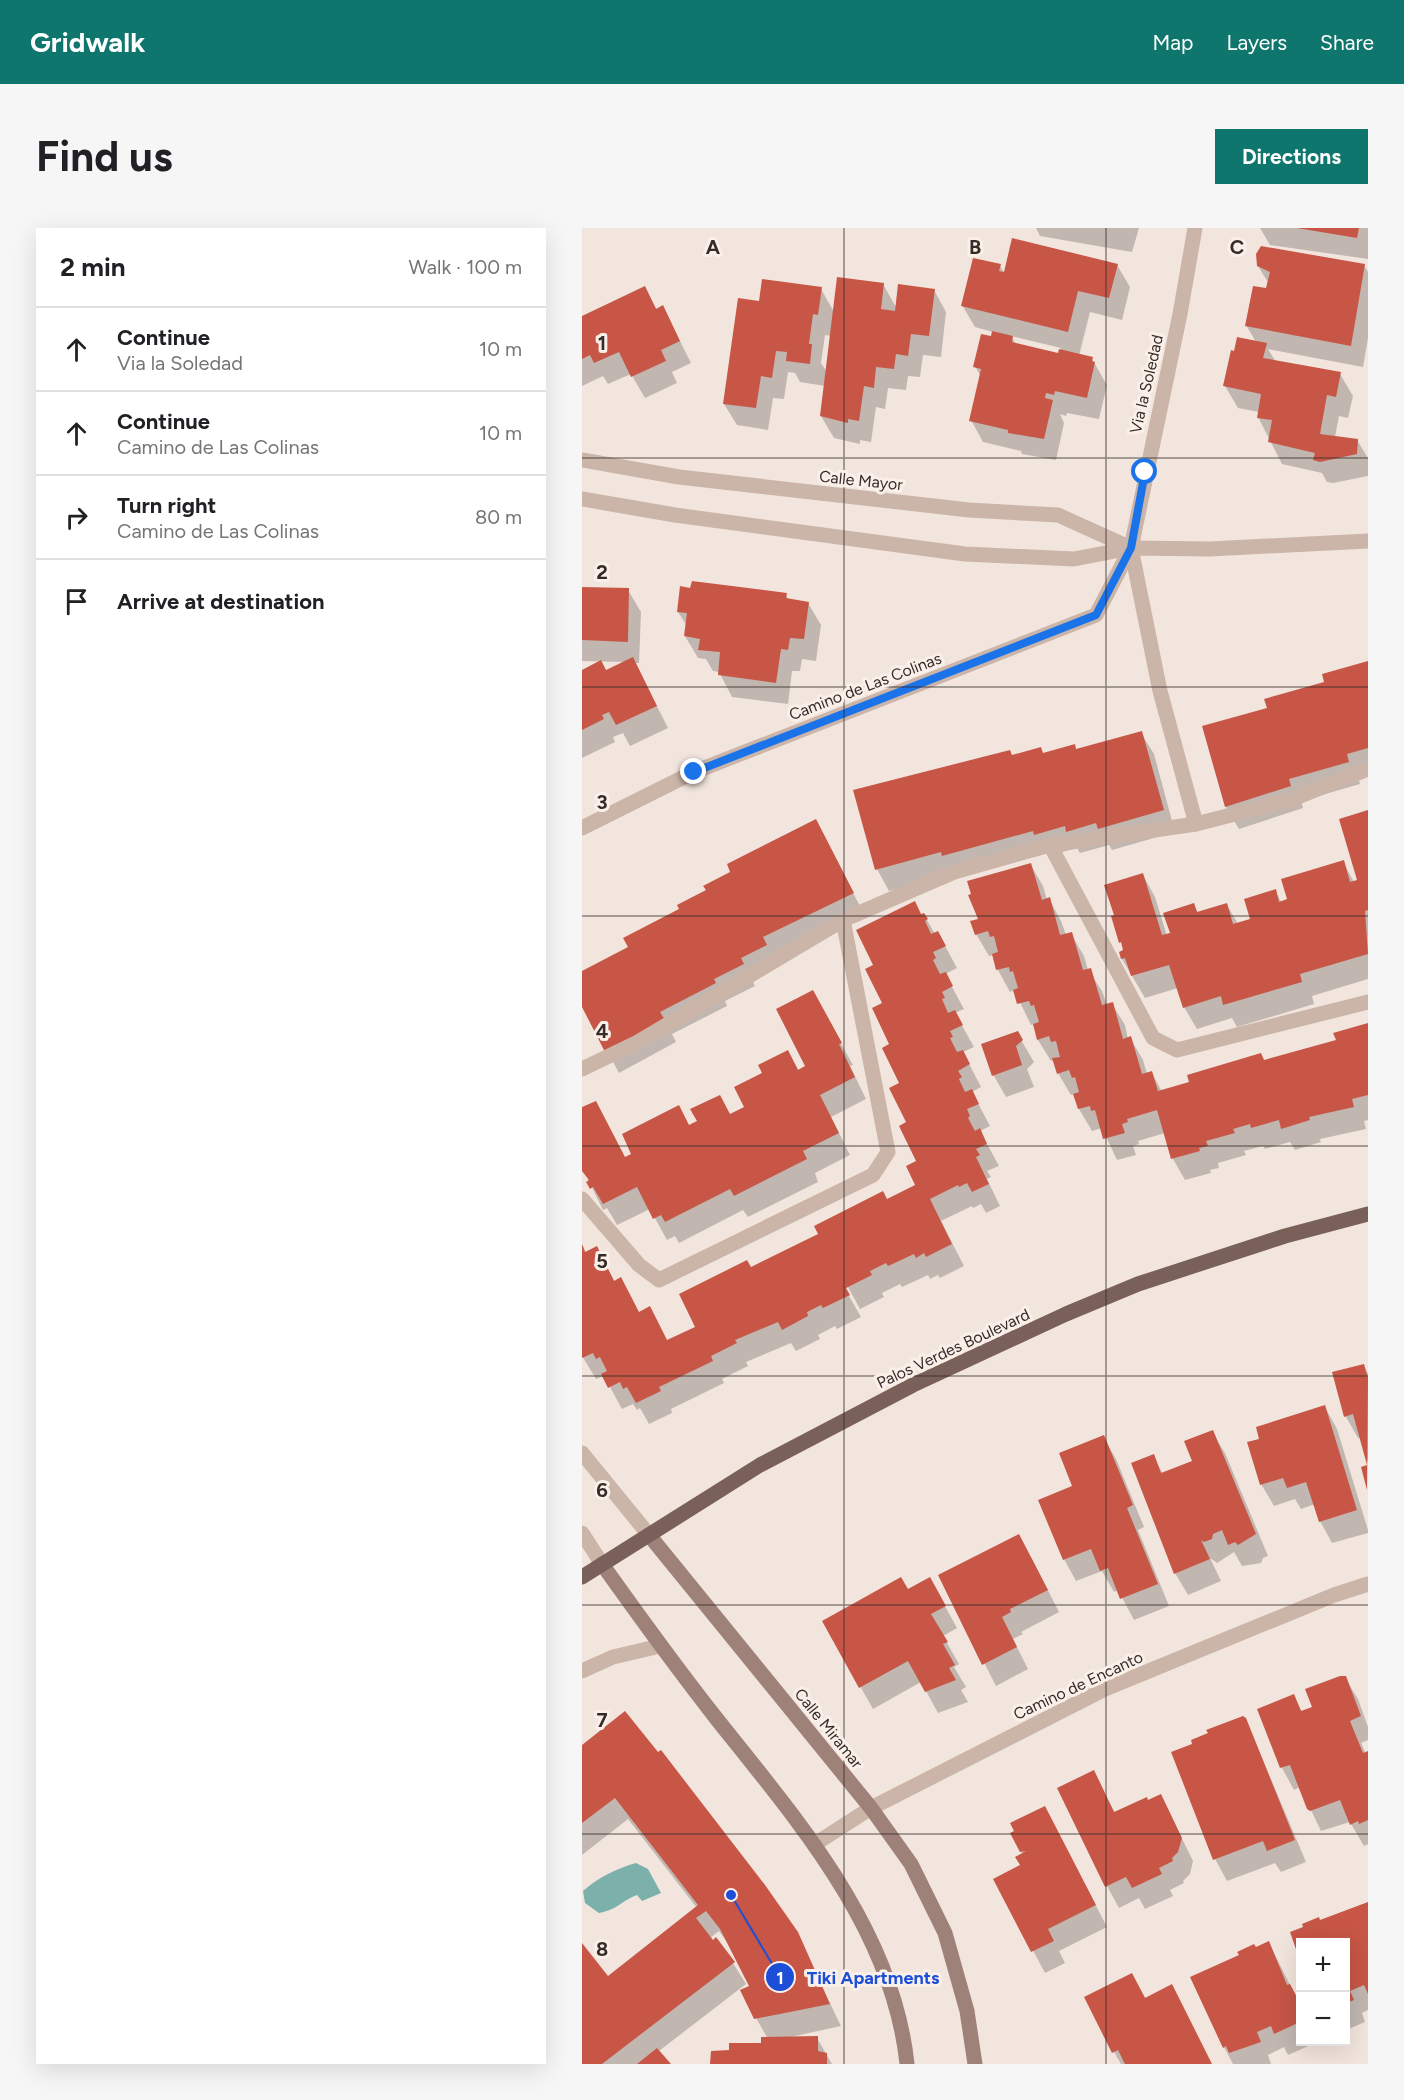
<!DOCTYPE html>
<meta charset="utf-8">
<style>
:root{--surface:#fff;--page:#f6f6f6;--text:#202124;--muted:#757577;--line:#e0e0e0;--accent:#0f766e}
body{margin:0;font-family:Figtree,sans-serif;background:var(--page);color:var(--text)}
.controls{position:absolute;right:18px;bottom:18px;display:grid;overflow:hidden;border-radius:0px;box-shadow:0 6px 24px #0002}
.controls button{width:54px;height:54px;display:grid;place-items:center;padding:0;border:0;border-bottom:2px solid var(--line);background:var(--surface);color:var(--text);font:30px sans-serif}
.stop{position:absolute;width:18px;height:18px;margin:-14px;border:4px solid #1a73e8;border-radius:50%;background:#fff}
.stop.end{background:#1a73e8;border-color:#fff;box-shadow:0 2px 6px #0008}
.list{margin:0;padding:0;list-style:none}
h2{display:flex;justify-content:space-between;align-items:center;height:78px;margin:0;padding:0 24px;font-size:26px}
h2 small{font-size:20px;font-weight:400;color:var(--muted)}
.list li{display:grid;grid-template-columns:39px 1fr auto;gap:18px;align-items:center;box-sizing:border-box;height:84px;padding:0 24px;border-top:2px solid var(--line)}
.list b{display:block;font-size:22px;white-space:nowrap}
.list p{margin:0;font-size:20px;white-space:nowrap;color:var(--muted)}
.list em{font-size:20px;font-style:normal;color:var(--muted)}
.icon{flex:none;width:33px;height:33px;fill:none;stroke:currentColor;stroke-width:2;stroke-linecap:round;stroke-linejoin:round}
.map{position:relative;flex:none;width:786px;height:1836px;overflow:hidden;border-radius:0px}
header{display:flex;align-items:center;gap:36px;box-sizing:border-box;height:84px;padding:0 30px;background:var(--accent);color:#fff}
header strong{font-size:28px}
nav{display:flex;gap:33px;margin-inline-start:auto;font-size:21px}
.intro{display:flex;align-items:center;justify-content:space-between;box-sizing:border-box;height:144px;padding:0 36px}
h1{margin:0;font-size:42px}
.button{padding:15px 27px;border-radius:0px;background:var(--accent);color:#fff;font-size:21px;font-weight:700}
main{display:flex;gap:36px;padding:0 36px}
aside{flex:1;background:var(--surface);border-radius:0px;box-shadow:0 6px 24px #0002}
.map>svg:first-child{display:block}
.water{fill:#7bb0ab}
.shadow{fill:#0003;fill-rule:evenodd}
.building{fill:#c75646}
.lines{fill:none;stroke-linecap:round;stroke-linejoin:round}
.service{stroke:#cbb4a8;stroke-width:15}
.minor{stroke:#cbb4a8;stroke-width:15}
.tertiary{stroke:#cbb4a8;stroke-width:15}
.secondary{stroke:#9e8279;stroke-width:15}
.primary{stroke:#796059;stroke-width:15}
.route{stroke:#1a73e8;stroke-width:8}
.grid{fill:none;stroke:#372b28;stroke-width:1.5;stroke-opacity:0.55}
.labels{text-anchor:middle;stroke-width:6;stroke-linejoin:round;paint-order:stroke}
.street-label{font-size:16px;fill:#372b28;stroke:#faf0e9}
.grid-label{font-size:20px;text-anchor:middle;font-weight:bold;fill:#372b28;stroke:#faf0e9;stroke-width:6;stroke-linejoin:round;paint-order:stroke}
.leader{fill:none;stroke:#1d4ed8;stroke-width:2}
.callout-dot{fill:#1d4ed8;stroke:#faf0e9;stroke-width:2}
.mark-label{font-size:18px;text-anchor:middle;font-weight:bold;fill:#fff}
.callout-label{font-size:18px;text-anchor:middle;font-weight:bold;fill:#1d4ed8;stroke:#faf0e9;stroke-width:6;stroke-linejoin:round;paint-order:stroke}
</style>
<header>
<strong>Gridwalk</strong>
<nav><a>Map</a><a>Layers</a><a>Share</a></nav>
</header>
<div class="intro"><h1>Find us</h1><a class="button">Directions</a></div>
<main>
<aside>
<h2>2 min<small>Walk · 100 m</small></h2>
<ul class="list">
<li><svg class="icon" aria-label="ahead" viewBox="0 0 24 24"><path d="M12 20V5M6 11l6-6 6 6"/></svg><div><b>Continue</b><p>Via la Soledad</p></div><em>10 m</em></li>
<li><svg class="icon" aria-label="ahead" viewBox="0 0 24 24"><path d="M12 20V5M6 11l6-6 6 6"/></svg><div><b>Continue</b><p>Camino de Las Colinas</p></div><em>10 m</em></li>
<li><svg class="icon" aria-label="right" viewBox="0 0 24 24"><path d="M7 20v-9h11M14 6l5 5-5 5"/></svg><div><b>Turn right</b><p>Camino de Las Colinas</p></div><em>80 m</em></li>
<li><svg class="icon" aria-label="arrive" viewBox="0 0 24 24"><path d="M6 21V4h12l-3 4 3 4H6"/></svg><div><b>Arrive at destination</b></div></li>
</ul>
</aside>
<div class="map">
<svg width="786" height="1836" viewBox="0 0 786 1836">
<rect width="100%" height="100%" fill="#f2e5dd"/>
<path class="water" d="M54 1635 66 1641 79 1665 60 1673 55 1667C37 1674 37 1681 17 1685L3 1675 1 1663C17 1649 34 1641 54 1635Z"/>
<g class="shadow">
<path d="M454 0H557L550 24 458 8Z"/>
<path d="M678 0H786V31L688 17Z"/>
<path d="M535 37 548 59 540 92 508 84 497 128 510 131 525 157 517 191 485 185 484 188 478 186 482 195 474 232 440 226 439 223 401 214 389 192 399 149 393 138 411 104 393 99 380 77 418 38 423 46ZM429 108 479 120 477 127 434 116Z"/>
<path d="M782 37 786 44V110L781 139 686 121 694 134 758 146 771 168 766 190 757 188 753 209 775 212 786 230V248L751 255 745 254 740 245 700 236 676 189 677 184 656 180 643 158 674 114 664 97 687 56 676 38Z"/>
<path d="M301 56 315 81 352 62 364 84 359 129 341 127 338 149 326 148 324 162 306 160 303 181 294 179 289 214 278 212V216L252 210 239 188 243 158 218 154 213 145 206 144 202 171 191 170 186 202 155 197 142 176 178 75 239 61 252 84ZM243 107 249 108 245 144 239 135Z"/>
<path d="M63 60 75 82 81 79 109 135 90 144 95 155 63 170 49 146 26 156 21 148 0 158V89Z"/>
<path d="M0 360 46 362 59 384 57 435H53L86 500 48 518 41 505 31 509 33 514 0 530V443L24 444 42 434 0 433Z"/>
<path d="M204 367 207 372 226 375 239 397 234 433 220 431 218 443H210L206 476 150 469 137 444 131 443 124 431 116 430 103 408 105 398 96 384Z"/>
<path d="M786 435V545L776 548 778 556 719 573 721 580 657 601 644 579 621 499 687 481Z"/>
<path d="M559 505 572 526 593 604 530 622 527 617 498 625 495 620 466 628 464 624 307 663 295 641 430 528 494 522Z"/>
<path d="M786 584V751L730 768 732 776 655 799 650 790 615 801 602 779 596 760 563 770 540 731 539 725 543 723 531 689 561 647 573 669 585 708 590 706 612 677 616 685 645 677 656 696 670 692 693 663 700 675 761 634 772 654 777 653Z"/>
<path d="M245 614 283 688 170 752 173 758 143 773 145 778 90 806 94 814 37 845 0 776V744L48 719 150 644Z"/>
<path d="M448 636 461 658 465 672 467 671 479 693 484 707 489 706 502 728 506 742 520 763 525 777 530 776 543 797 546 811 548 810 561 832 565 846 570 845 580 864 756 813 786 796V892L782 893 784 901 738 911 739 914 713 922 708 914 683 921 681 918 662 923 664 927 636 935 637 940 628 942 629 945 603 952 591 931 583 905 556 913 557 916 551 918 554 927 535 932 520 900 510 903 497 881 493 866 489 867 476 845 472 832 469 833 456 812 452 796 449 797 432 762 428 764 416 742 412 727 407 728 394 706 398 691Z"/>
<path d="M342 687 353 706 356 705 375 740 363 746 382 781 373 785 392 819 381 824 399 859 390 864 408 898 398 903 417 938 405 943 409 949 405 951 418 978 404 985 399 976 391 980 390 978 359 993 382 1038 358 1050 356 1047 348 1051 346 1047 320 1059 318 1056 300 1065 302 1069 278 1081 266 1059 263 1061 279 1089 255 1101 253 1098 236 1107 238 1111 214 1123 209 1115 164 1134 166 1138 140 1151 142 1155 89 1181 90 1185 67 1196 58 1180 55 1182 51 1176 40 1181 22 1148 14 1151 0 1128V1016L4 1025 14 1020 33 1054 57 1085 67 1080 86 1114 115 1099 169 1041 335 958 336 934 293 737Z"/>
<path d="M230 764 271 837 268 838 284 871 249 889 268 927 233 945 236 954 166 989 161 982 97 1015 93 1008 85 1012 68 981 35 997 25 980 21 982 0 939V881L43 931 108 898 148 887 164 879 182 845 206 824 217 843 225 839Z"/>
<path d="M435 805 452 834 445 841 452 859 424 869 412 848 401 817Z"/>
<path d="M781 1137 786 1146V1234L779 1209 776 1210 764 1189 752 1145Z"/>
<path d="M743 1179 755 1201 786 1302V1305L750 1315 738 1293 733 1276 719 1281 713 1271 692 1278 679 1256V1212Z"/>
<path d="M630 1204 643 1225 686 1328 681 1330 679 1335 660 1338 652 1324 635 1335 628 1330 639 1353 606 1367 593 1345 571 1228 581 1246 612 1234Z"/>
<path d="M521 1209 534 1231 562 1299 556 1302 587 1378 552 1392 536 1362 532 1364 520 1343 494 1353 482 1331 492 1259Z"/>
<path d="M449 1329 477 1384 439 1404 441 1406 431 1411 446 1441 414 1458 358 1348Z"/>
<path d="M348 1351 375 1400 361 1408 377 1436 372 1439 384 1459 379 1462 386 1474 356 1485 339 1454 291 1481 242 1394 326 1363Z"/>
<path d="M763 1450 776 1471 786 1499V1512L779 1515 784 1526 786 1525V1616L782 1618 768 1594 739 1603 718 1559 712 1562 700 1540 677 1482 711 1468 720 1484 732 1479Z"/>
<path d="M672 1511 724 1634 699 1644 693 1635 645 1653 633 1631Z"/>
<path d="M0 1519 214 1705 259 1798 204 1810H235L250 1836H130L149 1824 181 1816 186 1811 174 1790 169 1758 148 1718 137 1703 128 1710 151 1735 164 1756 77 1823 87 1836H0V1718L25 1750 115 1680 46 1591 0 1627Z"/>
<path d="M512 1544 533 1585 579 1568 611 1633 608 1646 601 1653 602 1655 588 1662 591 1668 563 1681 557 1670 537 1680 525 1658Z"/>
<path d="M463 1580 525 1699 477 1723 483 1735 463 1745 413 1651 440 1638 441 1627 430 1606Z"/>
<path d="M786 1676V1782L780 1785 783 1794 764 1802V1714H718V1725L710 1705Z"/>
<path d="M687 1715 718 1777V1814L733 1815 706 1827 702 1819 686 1827 689 1836H651L642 1819 674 1721Z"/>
<path d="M550 1747 564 1771 630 1836H539L532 1824Z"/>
</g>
<g class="building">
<path d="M715 0H777L775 10Z"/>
<path d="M430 10 536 36 527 70 496 63 486 104 379 78 391 30 419 36 417 43 422 44Z"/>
<path d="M679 18 783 36 769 118 663 98 671 58 684 60 688 44 675 38 674 26Z"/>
<path d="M255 49 302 55 299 81 313 83 316 56 353 61 347 108 329 106 326 128 314 126 312 141 294 139 292 160 282 158 277 193 266 191V195L238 188Z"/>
<path d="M180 51 240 59 236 87 231 86 227 116H230L228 136 204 133 205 124 194 123 190 150 179 148 174 180 141 176 156 70 177 73Z"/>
<path d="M63 58 74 81 81 77 98 113 79 122 84 133 49 149 37 124 12 135 8 127 0 131V88Z"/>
<path d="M410 103 431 108 430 114 476 125 477 121 511 129 510 133 513 134 505 170 473 163 472 167 464 165 463 170 471 172 462 211 426 205V202L387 193 399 141 391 139 399 106 409 108Z"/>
<path d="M655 109 685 115 681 130 759 144 754 169 745 167 738 206 776 211 775 226 738 234 731 232 733 225 686 214 690 192 675 190 679 166 641 158 649 122 652 123Z"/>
<path d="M110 353 205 365 204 370 227 374 222 411 208 410 206 422 199 421 194 455 136 447 138 424 116 422 118 411 102 408 105 385 95 384 98 358 108 360Z"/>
<path d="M0 359 47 360 46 414 0 412Z"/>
<path d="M51 429 75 478 34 497 27 484 20 487 22 491 0 502V442L19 432 24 442Z"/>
<path d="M786 433V520L765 526 767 534 707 551 709 558 643 579 620 498 685 480 682 471 742 454 740 446Z"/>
<path d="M560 503 582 582 516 601 514 595 484 604 483 598 452 607 451 603 360 628 359 624 293 642 271 562 428 522 430 527 459 519 461 525 493 516 494 521Z"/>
<path d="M786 582V682L783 683 786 726 718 746 720 754 641 777 639 768 601 780 587 737 549 748 543 730 539 731 537 724 541 722 539 714 537 715 529 688 532 687 522 657 561 645 580 707 588 705 581 685 612 675 615 684 645 675 651 696 668 691 662 671 694 661 697 674 705 671 699 651 762 632 768 654 775 652 757 591Z"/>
<path d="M234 591 272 665 181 709 185 717 159 730 162 736 132 751 134 755 78 784 83 792 23 824 0 779V743L46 719 41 710 97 681 95 677 124 662 121 658 148 644 145 636Z"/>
<path d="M449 635 460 672 468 669 478 707 490 704 501 742 509 740 520 777 531 774 541 811 549 808 560 846 570 843 576 863 607 854 605 847 679 825 682 832 754 812 751 805 786 795V867L770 871 772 879 727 889 728 892 699 901 697 892 669 900 668 896 651 901 653 905 624 913 626 918 617 920 618 923 589 931 575 882 545 891 546 894 540 896 543 905 521 911 513 882 509 883 508 878 496 881 491 866 497 864 493 849 490 850 487 842 475 846 470 830 478 829 474 813 469 814 467 808 455 812 451 796 457 794 452 777 449 778 447 773 435 776 431 762 436 760 431 743 428 744 427 739 414 742 410 726 416 724 412 708 408 709 406 703 393 707 388 693 396 691 386 667 389 666 385 653Z"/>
<path d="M333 673 339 686 342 685 346 691 343 693 349 706 356 703 364 718 351 724 354 730 351 732 358 746 364 744 371 758 360 764 363 770 360 771 366 785 373 782 381 797 368 803 371 809 368 810 375 824 381 822 388 836 376 843 380 849 377 851 383 864 390 861 397 876 385 881 388 888 386 890 393 903 398 900 405 916 394 921 398 927 394 929 407 956 390 964 385 955 377 959 376 957 348 971 370 1016 344 1029 342 1025 334 1030 332 1026 306 1038 304 1035 288 1043 290 1047 264 1060 268 1067 241 1080 239 1077 225 1084 226 1088 200 1102 196 1094 153 1112 155 1115 129 1128 131 1133 77 1159 79 1163 54 1175 45 1159 41 1161 38 1154 26 1160 19 1146 25 1143 18 1129 14 1131 11 1125 0 1130V1016L3 1024 15 1018 32 1053 39 1049 57 1084 68 1078 85 1112 113 1099 97 1066 165 1032 169 1039 236 1006 232 998 301 963 305 971 333 957 324 938 334 933 317 898 324 894 307 860 317 855 300 820 307 816 290 780 300 775 283 741 291 737 274 702Z"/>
<path d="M231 762 260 815 257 816 273 849 238 867 257 905 221 923 225 931 152 968 148 961 83 994 79 987 71 991 55 959 21 976 11 959 8 961 4 954 7 952 0 943V879L14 873 43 929 49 926 40 906 97 877 107 897 115 893 108 881 138 867 148 886 162 879 152 859 180 845 176 837 206 822 216 842 223 838 194 781Z"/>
<path d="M436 803 441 812 434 818 440 837 410 848 399 816Z"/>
<path d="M782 1136 786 1150 785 1262 779 1239 785 1237 771 1186 762 1189 750 1144Z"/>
<path d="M743 1177 775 1282 737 1294 724 1254 705 1260 701 1250 678 1257 665 1214 677 1211 674 1199Z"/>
<path d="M631 1202 674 1306 656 1317 653 1314 646 1317 640 1302 631 1306 630 1311 622 1314 619 1312 628 1331 592 1346 549 1235 572 1226 579 1245 610 1233 602 1213Z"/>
<path d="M522 1207 551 1277 545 1280 576 1356 538 1371 526 1340 518 1343 509 1321 481 1332 456 1272 490 1258 477 1225Z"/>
<path d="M437 1306 466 1362 428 1381 429 1384 420 1389 435 1419 400 1437 356 1347Z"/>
<path d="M319 1349 326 1361 348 1349 364 1378 349 1386 366 1414 361 1416 373 1437 367 1440 374 1452 343 1464 326 1433 277 1460 240 1393Z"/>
<path d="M758 1448H764L779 1488 768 1493 781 1525 786 1523V1592L777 1596 776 1593 768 1597 758 1572 728 1583 725 1581 708 1537 698 1540 675 1481 712 1466 719 1483 730 1479 723 1461Z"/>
<path d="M43 1483 76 1524 79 1522 183 1657 216 1704 248 1776 172 1791 158 1762 167 1758 138 1701 124 1683 114 1690 131 1712 134 1709 153 1734 20 1836H0V1715L26 1748 116 1677 33 1570 0 1595V1517Z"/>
<path d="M661 1488 664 1490 713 1612 685 1623 681 1613 631 1632 589 1524 610 1516 609 1512 626 1505 624 1502Z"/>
<path d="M512 1542 532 1584 565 1569 566 1572 579 1566 600 1610 596 1624 590 1630 591 1633 577 1640 580 1646 550 1660 544 1649 523 1659 475 1560Z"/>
<path d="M463 1578 514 1677 466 1701 472 1713 449 1724 411 1651 438 1637 433 1629 444 1623 438 1624 428 1605 432 1603 428 1595Z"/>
<path d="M786 1674V1766L782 1757 768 1763 772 1772 764 1775V1714H718V1733L708 1704 721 1699 720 1696 737 1689 738 1692Z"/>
<path d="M687 1713 705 1757 708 1756 717 1773 715 1774 718 1782V1794L692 1806 689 1798 675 1804 679 1814 647 1825 644 1818 641 1820 608 1749 657 1727 655 1724 672 1716 674 1719Z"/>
<path d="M550 1745 563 1770 590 1756 630 1836H543L536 1822 530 1825 502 1769Z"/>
<path d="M236 1808V1823L245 1825V1836H128L129 1823 147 1822V1815H179V1809Z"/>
<path d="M75 1820 89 1836H55Z"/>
</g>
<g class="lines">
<g class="service">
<path d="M549 320 578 463 614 596"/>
<path d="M468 617 571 810 595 822 786 774"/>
<path d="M0 841 56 814 261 692 372 644 468 617 614 596 708 572 786 541"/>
<path d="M0 971 57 1037 77 1052 291 947 306 924 261 692"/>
</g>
<g class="minor">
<path d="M0 600 112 544 514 387 549 320 598 86 613 0"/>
<path d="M0 1225 67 1307"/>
<path d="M0 1305 20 1336"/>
<path d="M233 1616 289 1580 523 1461 752 1367 786 1356"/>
</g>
<g class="tertiary">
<path d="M0 232 97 249 387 282 476 287 549 320"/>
<path d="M0 271 93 287 383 326 492 331 549 320 628 321 786 313"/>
<path d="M0 1443 31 1429 78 1418"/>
</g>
<g class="secondary">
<path d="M67 1307 289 1580 329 1636 363 1705 385 1783 393 1836"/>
<path d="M20 1336C57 1388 94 1439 134 1490 215 1592 311 1701 325 1836"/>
</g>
<path class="primary" d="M0 1349 178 1237 331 1157 484 1086 556 1056 703 1008 786 986"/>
</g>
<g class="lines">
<path class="route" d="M112 544 514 387 549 320 563 244"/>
</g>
<path class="grid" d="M262 0V1836M524 0V1836M0 230H786M0 459H786M0 688H786M0 918H786M0 1148H786M0 1377H786M0 1606H786"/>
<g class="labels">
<g class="street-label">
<text transform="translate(564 156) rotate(-77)" y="6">Via la Soledad</text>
<text transform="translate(279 252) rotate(6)" y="6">Calle Mayor</text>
<text transform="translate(283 458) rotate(-21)" y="6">Camino de Las Colinas</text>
<text transform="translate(371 1120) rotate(-25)" y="6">Palos Verdes Boulevard</text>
<text transform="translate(496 1457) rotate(-25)" y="6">Camino de Encanto</text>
<text transform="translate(247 1500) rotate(51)" y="6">Calle Miramar</text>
</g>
</g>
<g class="grid-label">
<text x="131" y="26">A</text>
<text x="393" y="26">B</text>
<text x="655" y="26">C</text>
<text x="20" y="122">1</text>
<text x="20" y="351">2</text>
<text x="20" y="581">3</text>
<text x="20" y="810">4</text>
<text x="20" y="1040">5</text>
<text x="20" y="1269">6</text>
<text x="20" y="1499">7</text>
<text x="20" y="1728">8</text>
</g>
<path class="leader" d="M149 1667L198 1749"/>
<g class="callout-dot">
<circle cx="149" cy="1667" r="6"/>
<circle cx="198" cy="1749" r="15"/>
</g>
<g class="mark-label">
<text x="198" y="1756">1</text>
</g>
<g class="callout-label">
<text x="291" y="1756">Tiki Apartments</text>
</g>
</svg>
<div class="controls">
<button>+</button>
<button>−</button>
</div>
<div class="stop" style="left:563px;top:244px"></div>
<div class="stop end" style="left:112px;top:544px"></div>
</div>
</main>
